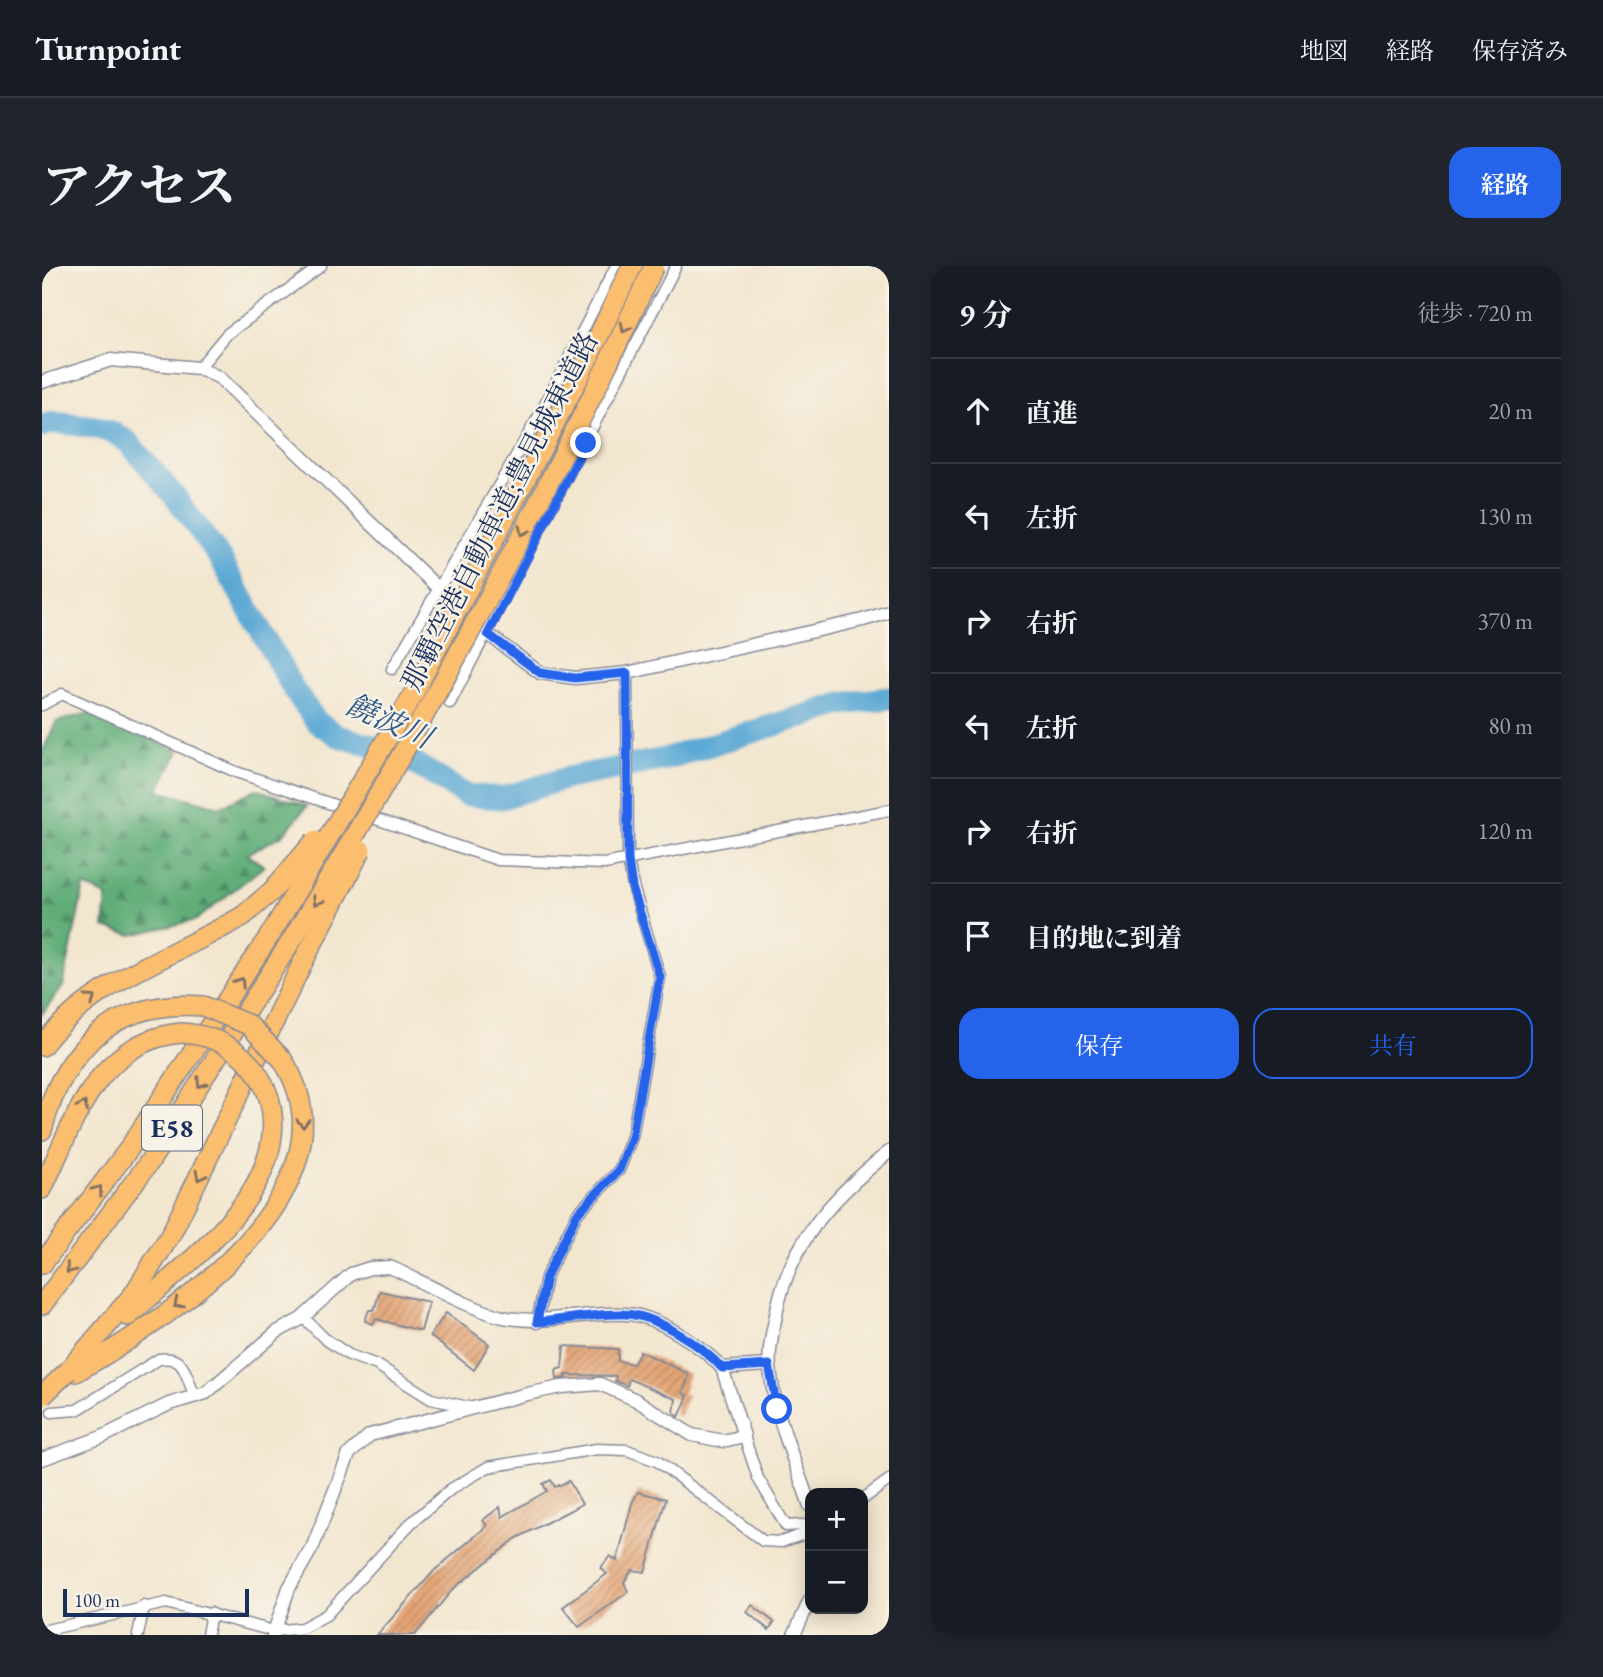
<!DOCTYPE html>
<html lang="ja">
<meta charset="utf-8">
<style>
:root{--surface:#171b24;--page:#20242c;--text:#f1f3f6;--muted:#9ea1a6;--line:#363941;--accent:#2563eb}
body{margin:0;font-family:"EB Garamond","Noto Serif JP",serif;background:var(--page);color:var(--text)}
.controls{position:absolute;right:21px;bottom:21px;display:grid;overflow:hidden;border-radius:14px;box-shadow:0 4px 18px #0003}
.controls button{width:63px;height:63px;display:grid;place-items:center;padding:0;border:0;border-bottom:2px solid var(--line);background:var(--surface);color:var(--text);font:35px sans-serif}
.scale{position:absolute;left:21px;bottom:18px;width:186px;box-sizing:border-box;padding-left:7px;border:4px solid #1b2f5e;border-top:0;font-size:19px;line-height:24px;white-space:nowrap;color:#1b2f5e;-webkit-text-stroke:5px #f7f3e8;paint-order:stroke}
.stop{position:absolute;width:21px;height:21px;margin:-16px;border:5px solid #2563eb;border-radius:50%;background:#fff}
.stop.end{background:#2563eb;border-color:#fff;box-shadow:0 2px 7px #0008}
.list{margin:0;padding:0;list-style:none}
h2{display:flex;justify-content:space-between;align-items:center;height:91px;margin:0;padding:0 28px;font-size:30px}
h2 small{font-size:23px;font-weight:400;color:var(--muted)}
.list li{display:grid;grid-template-columns:46px 1fr auto;gap:21px;align-items:center;box-sizing:border-box;height:105px;padding:0 28px;border-top:2px solid var(--line)}
.list b{display:block;font-size:26px;white-space:nowrap}
.list em{font-size:23px;font-style:normal;color:var(--muted)}
.actions{display:flex;gap:14px;padding:21px 28px}
.actions a{flex:1;padding:16px 0;border:2px solid var(--accent);border-radius:21px;text-align:center;font-size:24px;color:var(--accent)}
.actions .main{background:var(--accent);color:#fff}
.icon{flex:none;width:38px;height:38px;fill:none;stroke:currentColor;stroke-width:2;stroke-linecap:round;stroke-linejoin:round}
.map{position:relative;flex:none;width:847px;height:1369px;overflow:hidden;border-radius:21px}
header{display:flex;align-items:center;gap:42px;box-sizing:border-box;height:98px;padding:0 35px;background:var(--surface);border-bottom:2px solid var(--line)}
header strong{font-size:33px}
nav{display:flex;gap:38px;margin-inline-start:auto;font-size:24px}
.intro{display:flex;align-items:center;justify-content:space-between;box-sizing:border-box;height:168px;padding:0 42px}
h1{margin:0;font-size:49px}
.button{padding:18px 32px;border-radius:21px;background:var(--accent);color:#fff;font-size:24px;font-weight:700}
main{display:flex;gap:42px;padding:0 42px}
aside{flex:1;background:var(--surface);border-radius:21px;box-shadow:0 4px 18px #0003}
.map>svg:first-child{display:block}
.forest{fill:url(#forest-firs);stroke:#3e6e6b;stroke-width:2}
.lines{fill:none;stroke-linecap:round;stroke-linejoin:round}
.river{stroke:#5aa8d4;stroke-width:23}
.building{fill:url(#building-hatch)}
.minor-casing{stroke:#878a96;stroke-width:13}
.tertiary-casing{stroke:#878a96;stroke-width:15}
.motorway-casing{stroke:#878a96;stroke-width:22}
.minor{stroke:#fff;stroke-width:10}
.tertiary{stroke:#fff;stroke-width:12}
.motorway{stroke:#fbbd6e;stroke-width:19}
.motorway-bridge-casing{stroke:#878a96;stroke-width:22;stroke-linecap:butt}
.motorway-bridge{stroke:#fbbd6e;stroke-width:19}
.oneway{stroke:#806f65}
.route{stroke:#2563eb;stroke-width:9}
.labels{text-anchor:middle;stroke-width:5;stroke-linejoin:round;paint-order:stroke}
.shield{fill:#f7f3e8;stroke:#5d6a87;stroke-width:2}
.shield-label{font-size:26px;font-weight:bold;fill:#1b2f5e}
.street-label{font-size:28px;fill:#1b2f5e;stroke:#f7f3e8}
.water-label{font-size:30px;font-style:italic;fill:#315987;stroke:#f7f3e8}
</style>
<header>
<strong>Turnpoint</strong>
<nav><a>地図</a><a>経路</a><a>保存済み</a></nav>
</header>
<div class="intro"><h1>アクセス</h1><a class="button">経路</a></div>
<main>
<div class="map">
<svg width="847" height="1369" viewBox="0 0 847 1369">
<defs>
<pattern id="forest-firs" width="22" height="20" patternUnits="userSpaceOnUse" patternTransform="scale(1.75)"><rect width="22" height="20" fill="#60ad78"/><path d="M5 1l3.5 6h-7zM16 11l3.5 6h-7z" fill="#4e8d66"/></pattern>
<pattern id="building-hatch" width="6" height="6" patternUnits="userSpaceOnUse" patternTransform="scale(1.75)"><rect width="6" height="6" fill="#e5a474"/><path d="M-1 1l2-2M0 6l6-6M5 7l2-2" fill="none" stroke="#b98662"/></pattern>
</defs>
<rect width="100%" height="100%" fill="#f7f3e8"/>
<filter id="ink" filterUnits="userSpaceOnUse"><feTurbulence type="fractalNoise" baseFrequency=".0143" numOctaves="2"/><feDisplacementMap in="SourceGraphic" scale="14" xChannelSelector="R" yChannelSelector="G"/><feConvolveMatrix kernelMatrix="1 2 1 2 8 2 1 2 1" color-interpolation-filters="sRGB"/></filter>
<filter id="wash" filterUnits="userSpaceOnUse"><feTurbulence type="fractalNoise" baseFrequency=".00686" numOctaves="4" result="noise"/><feDisplacementMap in="SourceGraphic" scale="28" xChannelSelector="R" yChannelSelector="G"/><feGaussianBlur stdDeviation="1.57" result="paint"/><feColorMatrix in="noise" values="0 0 0 0 0 0 0 0 0 0 0 0 0 0 0 0 0 1.4 0 .05"/><feComposite in="paint" operator="in"/></filter>
<g filter="url(#wash)">
<rect width="100%" height="100%" fill="#f3e6cf"/>
<path class="forest" d="M47 447 137 485 116 525 178 541 214 523 265 540 241 569 205 588 222 600 154 654 90 669 62 661 65 630 42 620 21 720 0 748V487L14 456Z"/>
<g class="lines">
<path class="river" d="M0 160 11 156 53 161 72 167 86 176 131 228 178 292 253 426 275 456 296 470 357 488 424 529 460 532 525 512 623 493 800 438 847 432"/>
</g>
<g id="blocks">
<g class="building">
<path d="M338 1025 387 1036 379 1065 334 1053 331 1058 323 1055 327 1044H332Z"/>
<path d="M404 1047 447 1078 432 1104 388 1070Z"/>
<path d="M522 1080 576 1083V1095L591 1098 598 1085 647 1108 641 1127 646 1130 637 1151 632 1147 634 1133 587 1113 585 1120 573 1115 574 1110 524 1109V1112L515 1113 514 1104 520 1102Z"/>
<path d="M509 1214 513 1221 527 1215 540 1238 473 1273 411 1323 373 1369H335L393 1304 445 1260 441 1254 458 1241 460 1251 505 1225 501 1218Z"/>
<path d="M596 1226 624 1233 603 1306 590 1304 582 1316 586 1326 537 1361 521 1341 565 1308 559 1302 568 1290 575 1295 590 1237Z"/>
<path d="M710 1339 732 1356 727 1364 705 1346Z"/>
</g>
</g>
</g>
<g filter="url(#ink)">
<use href="#blocks" fill-opacity="0" stroke="#878a96" stroke-width="2"/>
<g class="lines">
<defs>
<g id="minor">
<path d="M157 102 185 68 279 0"/>
<path d="M350 403 497 150 574 0"/>
<path d="M408 437 634 0"/>
<path d="M0 439 20 428 194 506 456 594 562 598 847 544"/>
<path d="M261 1051 283 1073 307 1089 335 1099 389 1133 431 1142"/>
<path d="M495 1057 504 1011 535 948 577 904 590 871 618 711 591 620 586 594 585 407"/>
<path d="M10 1146 35 1144 117 1093C143 1089 143 1108 152 1128"/>
<path d="M702 1170 716 1212 744 1260 761 1259"/>
<path d="M821 1233 847 1214"/>
<path d="M0 1365 124 1337 232 1365 260 1362 284 1349 368 1258 409 1223 446 1201 555 1183 585 1184 615 1195 721 1275 739 1276 768 1266"/>
<path d="M96 1369 102 1340"/>
<path d="M165 1369 169 1347"/>
</g>
<g id="tertiary">
<path d="M0 116 69 94 157 102 178 112 397 323 446 368 498 407 533 412 585 407 821 354 847 346"/>
<path d="M0 1193 60 1171 127 1138 164 1127 235 1066 259 1053 309 1008 328 1002 348 1001C379 1015 430 1044 461 1051 505 1060 541 1045 584 1048 614 1049 660 1080 680 1102L727 1099"/>
<path d="M768 1240C753 1195 732 1149 728 1101 726 1086 730 1068 733 1054 745 979 790 931 847 886"/>
<path d="M231 1369 247 1322 271 1280 307 1188 328 1169 485 1128 519 1121 558 1118 594 1134 650 1169 681 1175 702 1170 680 1102"/>
<path d="M752 1369 768 1334"/>
</g>
<g id="motorway">
<path d="M0 780C49 715 133 690 201 650"/>
<path d="M0 864C22 782 73 732 161 740"/>
<path d="M0 923C32 857 54 775 139 767"/>
<path d="M0 998 86 884 230 666"/>
<path d="M0 1039 106 898 248 677"/>
<path d="M86 1050C144 997 252 923 227 832"/>
<path d="M26 1105 91 1029 129 968 262 694"/>
<path d="M34 1106C128 1052 324 922 240 793"/>
</g>
</defs>
<use href="#minor" class="minor-casing"/>
<use href="#tertiary" class="tertiary-casing"/>
<use href="#motorway" class="motorway-casing"/>
<use href="#minor" class="minor"/>
<use href="#tertiary" class="tertiary"/>
<use href="#motorway" class="motorway"/>
<defs>
<g id="motorway-bridge">
<path d="M201 650 230 625 273 575"/>
<path d="M230 666 368 434 539 107 590 0"/>
<path d="M248 677C382 459 505 232 612 0"/>
<path d="M262 694 319 584"/>
<path d="M161 740 207 759 240 793"/>
<path d="M139 767C180 769 214 792 227 832"/>
<path d="M0 1130 26 1105"/>
</g>
</defs>
<use href="#motorway-bridge" class="motorway-bridge-casing"/>
<use href="#motorway-bridge" class="motorway-bridge"/>
</g>
<defs><path id="oneway-chevron" d="M-2-3.5L2.5 0L-2 3.5" fill="none" stroke-width="1.6" stroke-linecap="round" stroke-linejoin="round" transform="scale(1.75)"/></defs>
<g class="oneway">
<use href="#oneway-chevron" transform="translate(583 62) rotate(117)"/>
<use href="#oneway-chevron" transform="translate(481 265) rotate(117)"/>
<use href="#oneway-chevron" transform="translate(275 635) rotate(122)"/>
<use href="#oneway-chevron" transform="translate(198 716) rotate(-57)"/>
<use href="#oneway-chevron" transform="translate(49 733) rotate(-35)"/>
<use href="#oneway-chevron" transform="translate(159 817) rotate(123)"/>
<use href="#oneway-chevron" transform="translate(41 840) rotate(-64)"/>
<use href="#oneway-chevron" transform="translate(261 857) rotate(89)"/>
<use href="#oneway-chevron" transform="translate(158 910) rotate(116)"/>
<use href="#oneway-chevron" transform="translate(56 924) rotate(-53)"/>
<use href="#oneway-chevron" transform="translate(28 1003) rotate(128)"/>
<use href="#oneway-chevron" transform="translate(136 1038) rotate(141)"/>
</g>
</g>
<g class="lines" filter="url(#ink)">
<path class="route" d="M544 177 446 368 498 407 533 412 585 407 586 594 590 621 618 711 590 871 577 904 535 948 504 1011 495 1056C524 1054 554 1047 582 1048 613 1048 660 1080 680 1102L727 1099 735 1143"/>
</g>
<g class="labels">
<rect class="shield" x="100" y="839.5" width="60" height="45" rx="5"/>
<g class="shield-label">
<text x="130" y="871">E58</text>
</g>
<g class="street-label">
<text transform="translate(457 245) rotate(-63)" y="10">那覇空港自動車道;豊見城東道路</text>
</g>
<g class="water-label">
<text transform="translate(347 455) rotate(24)" y="10">饒波川</text>
</g>
</g>
</svg>
<div class="controls">
<button>+</button>
<button>−</button>
</div>
<div class="scale">100 m</div>
<div class="stop" style="left:735px;top:1143px"></div>
<div class="stop end" style="left:544px;top:177px"></div>
</div>
<aside>
<h2>9 分<small>徒歩 · 720 m</small></h2>
<ul class="list">
<li><svg class="icon" aria-label="ahead" viewBox="0 0 24 24"><path d="M12 20V5M6 11l6-6 6 6"/></svg><div><b>直進</b></div><em>20 m</em></li>
<li><svg class="icon" aria-label="left" viewBox="0 0 24 24"><path d="M17 20v-9H6M10 6l-5 5 5 5"/></svg><div><b>左折</b></div><em>130 m</em></li>
<li><svg class="icon" aria-label="right" viewBox="0 0 24 24"><path d="M7 20v-9h11M14 6l5 5-5 5"/></svg><div><b>右折</b></div><em>370 m</em></li>
<li><svg class="icon" aria-label="left" viewBox="0 0 24 24"><path d="M17 20v-9H6M10 6l-5 5 5 5"/></svg><div><b>左折</b></div><em>80 m</em></li>
<li><svg class="icon" aria-label="right" viewBox="0 0 24 24"><path d="M7 20v-9h11M14 6l5 5-5 5"/></svg><div><b>右折</b></div><em>120 m</em></li>
<li><svg class="icon" aria-label="arrive" viewBox="0 0 24 24"><path d="M6 21V4h12l-3 4 3 4H6"/></svg><div><b>目的地に到着</b></div></li>
</ul>
<div class="actions"><a class="main">保存</a><a>共有</a></div>
</aside>
</main>
